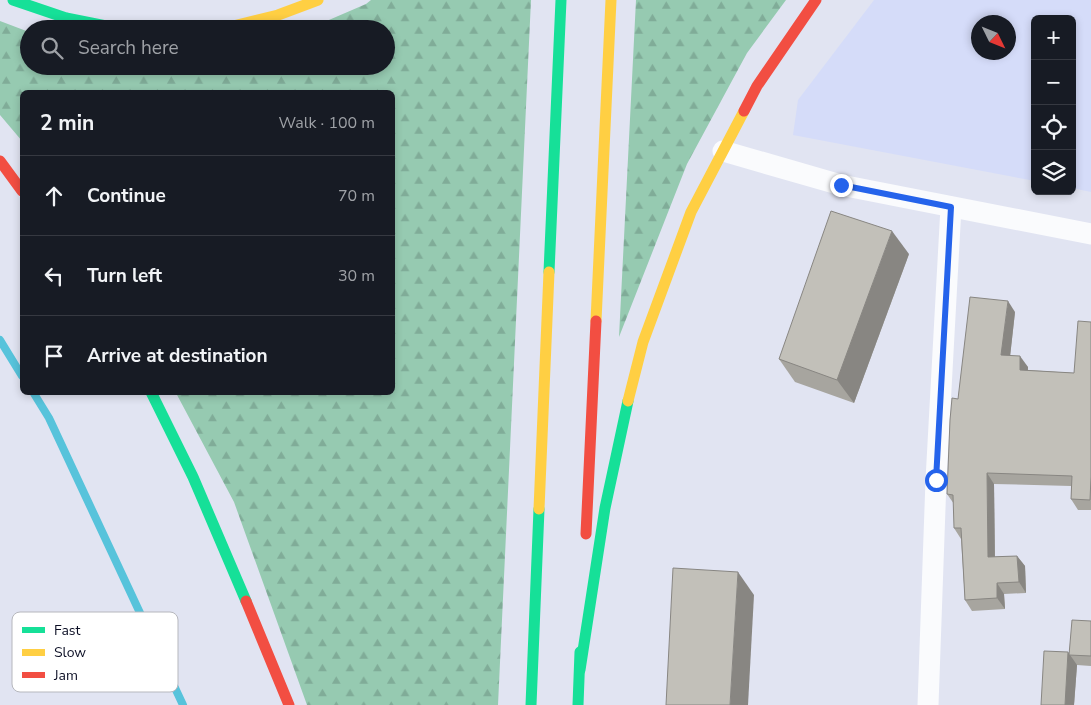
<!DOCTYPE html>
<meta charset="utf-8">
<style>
:root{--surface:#171b24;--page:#242831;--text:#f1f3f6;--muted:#9ea1a6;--line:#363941}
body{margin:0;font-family:"Nunito Sans",sans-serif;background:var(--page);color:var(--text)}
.controls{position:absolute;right:15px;top:15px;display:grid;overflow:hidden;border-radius:8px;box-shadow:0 2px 8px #0003}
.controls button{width:45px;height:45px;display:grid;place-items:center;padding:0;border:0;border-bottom:1px solid var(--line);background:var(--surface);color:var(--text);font:25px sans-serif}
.compass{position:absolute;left:971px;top:15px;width:45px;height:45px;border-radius:50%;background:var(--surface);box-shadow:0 2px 8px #0003;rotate:133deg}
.stop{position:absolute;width:15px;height:15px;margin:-11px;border:4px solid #2563eb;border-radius:50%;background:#fff}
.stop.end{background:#2563eb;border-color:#fff;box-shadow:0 1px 5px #0008}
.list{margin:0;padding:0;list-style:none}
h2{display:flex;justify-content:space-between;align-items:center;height:65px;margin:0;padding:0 20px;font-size:21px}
h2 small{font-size:16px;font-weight:400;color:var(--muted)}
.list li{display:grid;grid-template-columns:32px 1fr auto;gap:15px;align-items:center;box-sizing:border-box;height:80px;padding:0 20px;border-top:1px solid var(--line)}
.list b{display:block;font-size:19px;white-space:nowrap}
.list em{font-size:16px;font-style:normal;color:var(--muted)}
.icon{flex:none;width:28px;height:28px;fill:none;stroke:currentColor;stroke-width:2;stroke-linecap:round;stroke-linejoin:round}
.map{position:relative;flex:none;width:1091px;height:705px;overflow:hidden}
.search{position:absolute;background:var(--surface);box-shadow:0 2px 8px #0003;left:20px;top:20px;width:375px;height:55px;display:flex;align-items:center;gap:12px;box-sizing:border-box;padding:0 18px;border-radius:28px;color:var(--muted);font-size:19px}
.panel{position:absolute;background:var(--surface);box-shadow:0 2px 8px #0003;left:20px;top:90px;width:375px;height:305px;border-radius:8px}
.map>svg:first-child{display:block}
.built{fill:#d5dcf9;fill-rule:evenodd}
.forest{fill:url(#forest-firs)}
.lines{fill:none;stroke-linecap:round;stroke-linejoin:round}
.stream{stroke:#57c3db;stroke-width:8}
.street{stroke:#fafbfd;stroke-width:21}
.fast{stroke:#16e098;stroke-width:11}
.slow{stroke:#ffcf43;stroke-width:11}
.jam{stroke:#f24e42;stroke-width:11}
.wall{fill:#a7a59f}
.shaded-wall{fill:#888682}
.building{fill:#c2c0b9;stroke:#888682}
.route{stroke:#2563eb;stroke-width:6}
.key{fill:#fff;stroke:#b6b7bd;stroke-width:1}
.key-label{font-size:14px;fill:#0b0e24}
</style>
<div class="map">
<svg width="1091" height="705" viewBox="0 0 1091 705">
<defs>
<pattern id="forest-firs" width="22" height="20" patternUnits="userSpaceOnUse" patternTransform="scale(1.25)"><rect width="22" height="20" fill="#96cab1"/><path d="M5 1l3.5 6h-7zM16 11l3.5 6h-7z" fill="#80ac98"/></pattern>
</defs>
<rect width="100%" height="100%" fill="#e1e4f2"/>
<path class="built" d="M874 0H1091V192L1072 188V19H1035V181L793 135 798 100ZM978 22H1008V52H978Z"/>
<g class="forest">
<path d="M371 0H531L498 705H307L234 502 176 393 392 392V92H22V141L0 115V21L29 32V66H386V29H308L366 4Z"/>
<path d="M636 0H786L747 53 687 164 619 337Z"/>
</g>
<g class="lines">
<g class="stream">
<path d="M0 340 22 376"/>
<path d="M33 392 49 418 183 705"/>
</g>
<g class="street">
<path d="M723 151 841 185 1091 234"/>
<path d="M928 705 936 480 951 207"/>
</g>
<g class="fast">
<path d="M13 0 66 18 121 29"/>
<path d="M549 272 561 0"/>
<path d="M151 392 193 477 246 601"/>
<path d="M580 670 605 508 628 401"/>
<path d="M531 705 539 509"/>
<path d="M578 705 580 652"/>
</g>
<g class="slow">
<path d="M221 29 278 15 318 0"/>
<path d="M596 321 611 0"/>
<path d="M628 401 643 342 691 212 744 111"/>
<path d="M539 509 549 272"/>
</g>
<g class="jam">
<path d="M744 111 757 86 816 0"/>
<path d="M0 161 22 191"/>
<path d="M586 534 596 321"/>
<path d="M246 601 289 705"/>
</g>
</g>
<g class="wall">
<path d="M909 254 854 403 795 382 779 359Z"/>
<path d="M1015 312 1010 356 1028 367V370L1074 373 1091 322V510H1078L1071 499V486L994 484 995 557 1017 556 1025 566 1026 593 1004 594 1005 609 972 611 965 600 961 539 954 528V504L947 494 958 399Z"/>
<path d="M1091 621V666L1077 665 1074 705H1041L1068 652 1069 655Z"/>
</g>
<g class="shaded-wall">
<path d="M892 231 909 254 854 403 837 380Z"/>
<path d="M1008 301 1015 312 1009 366 1001 355Z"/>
<path d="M1020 356 1028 367 1027 380 1020 370Z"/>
<path d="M987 473 994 484 995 568 988 557Z"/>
<path d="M1017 556 1025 566 1026 593 1019 582Z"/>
<path d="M738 572 754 595 748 705H730Z"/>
<path d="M997 583 1004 594 1005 609 997 598Z"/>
<path d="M1068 652 1077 665 1074 705H1065Z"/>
</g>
<g class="building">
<path d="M831 211 892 231 837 380 779 359Z"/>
<path d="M970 297 1008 301 1001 355 1020 356V370L1074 373 1078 321 1091 322V477L1090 500 1071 499 1072 476 987 473 988 557 1017 556 1019 582 997 583V598L965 600 961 528H954L953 495 947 494 950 420 952 398 958 399Z"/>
<path d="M673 568 738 572 730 705H666Z"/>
<path d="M1072 620 1091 621V656L1069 655Z"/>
<path d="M1044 651 1068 652 1065 705H1041Z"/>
</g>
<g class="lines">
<path class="route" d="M841 185 951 207 936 480"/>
</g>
<rect x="12" y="612" width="166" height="80" rx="8" class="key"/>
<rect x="22" y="627" width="23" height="6" fill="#16e098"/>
<rect x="22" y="649" width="23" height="7" fill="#ffcf43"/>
<rect x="22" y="672" width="23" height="6" fill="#f24e42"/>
<g class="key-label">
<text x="54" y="635">Fast</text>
<text x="54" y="657">Slow</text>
<text x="54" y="680">Jam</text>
</g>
</svg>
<div class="controls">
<button>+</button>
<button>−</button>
<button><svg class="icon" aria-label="locate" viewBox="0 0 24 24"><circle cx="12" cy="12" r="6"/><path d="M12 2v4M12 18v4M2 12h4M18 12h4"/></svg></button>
<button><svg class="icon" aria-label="layers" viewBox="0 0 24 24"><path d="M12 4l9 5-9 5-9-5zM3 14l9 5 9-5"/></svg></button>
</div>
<svg class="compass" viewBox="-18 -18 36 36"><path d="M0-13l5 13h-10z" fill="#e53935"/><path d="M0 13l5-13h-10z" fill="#9ea1a6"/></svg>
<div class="stop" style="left:936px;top:480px"></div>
<div class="stop end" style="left:841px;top:185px"></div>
<div class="search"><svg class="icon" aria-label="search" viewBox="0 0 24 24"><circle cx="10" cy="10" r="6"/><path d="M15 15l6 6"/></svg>Search here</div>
<section class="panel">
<h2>2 min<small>Walk · 100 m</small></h2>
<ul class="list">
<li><svg class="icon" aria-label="ahead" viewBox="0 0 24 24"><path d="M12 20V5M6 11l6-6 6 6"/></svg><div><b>Continue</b></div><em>70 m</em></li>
<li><svg class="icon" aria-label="left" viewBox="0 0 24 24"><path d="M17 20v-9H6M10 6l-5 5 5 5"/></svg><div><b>Turn left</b></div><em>30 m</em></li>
<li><svg class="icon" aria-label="arrive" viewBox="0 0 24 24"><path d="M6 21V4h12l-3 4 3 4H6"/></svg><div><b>Arrive at destination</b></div></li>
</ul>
</section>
</div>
